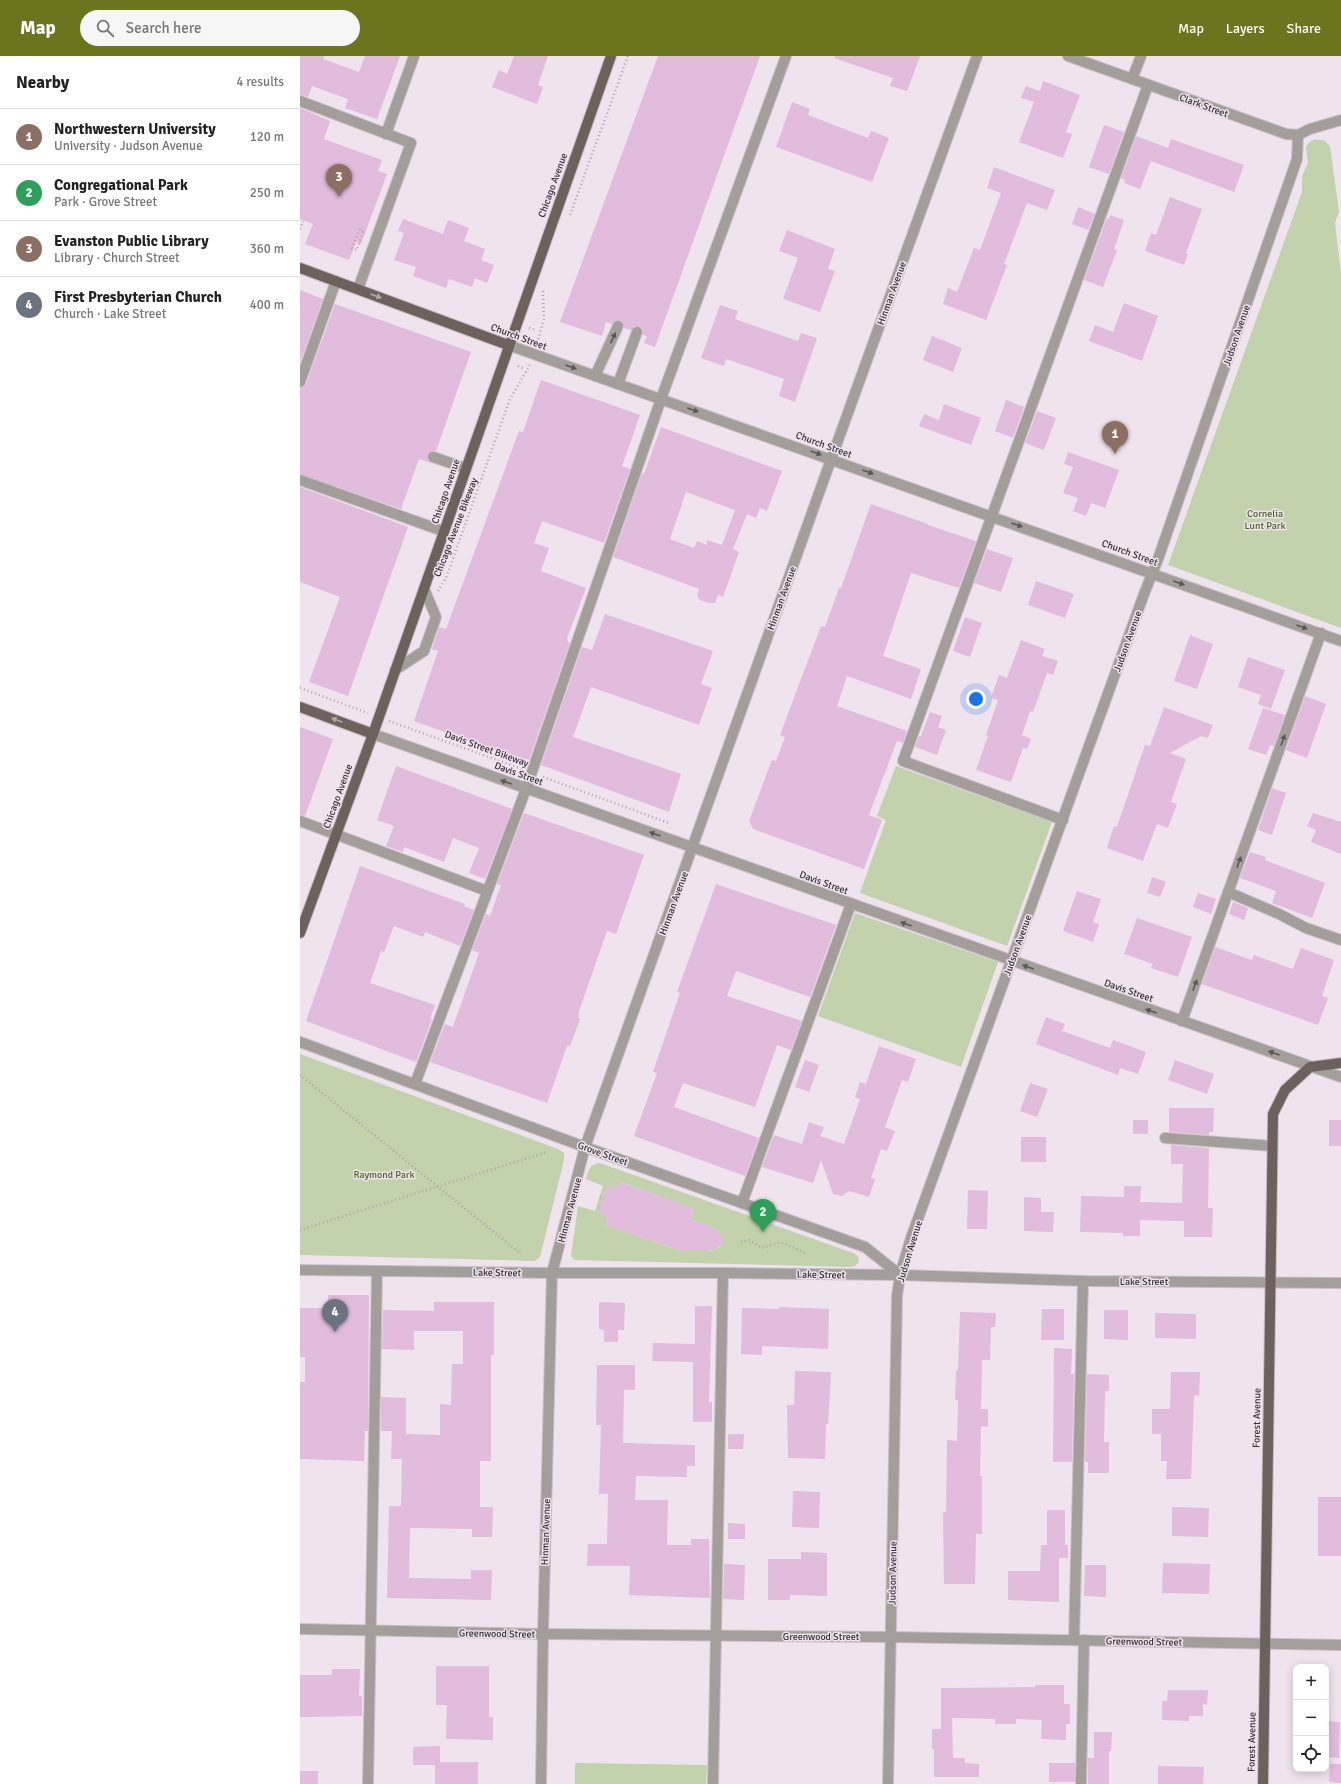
<!DOCTYPE html>
<meta charset="utf-8">
<style>
:root{--surface:#fff;--page:#f6f6f6;--text:#222;--muted:#767676;--line:#e0e0e0;--accent:#6c741d}
body{margin:0;font-family:Signika,sans-serif;background:var(--page);color:var(--text)}
.controls{position:absolute;right:12px;bottom:12px;display:grid;overflow:hidden;border-radius:8px;box-shadow:0 2px 10px #0003}
.controls button{width:36px;height:36px;display:grid;place-items:center;padding:0;border:0;border-bottom:1px solid var(--line);background:var(--surface);color:var(--text);font:20px sans-serif}
.you{position:absolute;left:676px;top:643px;width:14px;height:14px;margin:-10px;border:3px solid #fff;border-radius:50%;background:#1a73e8;box-shadow:0 0 0 6px #1a73e833}
.badge{display:grid;place-items:center;width:26px;height:26px;border-radius:50%;background:var(--accent);color:#fff;font-size:13px;font-weight:700}
.pin{position:absolute;translate:-50% -33px;filter:drop-shadow(0 1px 2px #0008)}
.pin::after{content:'';position:absolute;top:21px;width:14px;height:12px;background:inherit;clip-path:polygon(0 0,100% 0,50% 100%)}
.list{margin:0;padding:0;list-style:none}
h2{display:flex;justify-content:space-between;align-items:center;height:52px;margin:0;padding:0 16px;font-size:17px}
h2 small{font-size:13px;font-weight:400;color:var(--muted)}
.list li{display:grid;grid-template-columns:26px 1fr auto;gap:12px;align-items:center;box-sizing:border-box;height:56px;padding:0 16px;border-top:1px solid var(--line)}
.list b{display:block;font-size:15px;white-space:nowrap}
.list p{margin:0;font-size:13px;white-space:nowrap;color:var(--muted)}
.list em{font-size:13px;font-style:normal;color:var(--muted)}
.icon{flex:none;width:22px;height:22px;fill:none;stroke:currentColor;stroke-width:2;stroke-linecap:round;stroke-linejoin:round}
.map{position:relative;flex:none;width:1041px;height:1728px;overflow:hidden}
header{display:flex;align-items:center;gap:24px;box-sizing:border-box;height:56px;padding:0 20px;background:var(--accent);color:#fff}
header strong{font-size:19px}
nav{display:flex;gap:22px;margin-inline-start:auto;font-size:14px}
.search{width:280px;height:36px;background:var(--page);display:flex;align-items:center;gap:10px;box-sizing:border-box;padding:0 14px;border-radius:22px;color:var(--muted);font-size:15px}
main{display:flex}
aside{flex:1;background:var(--surface)}
.map>svg:first-child{display:block}
.green{fill:#c2d2ac;fill-rule:evenodd}
.building{fill:#e1bcdd;fill-rule:evenodd}
.lines{fill:none;stroke-linecap:round;stroke-linejoin:round}
.minor-casing{stroke:#cabfc9;stroke-width:12}
.major-casing{stroke:#cabfc9;stroke-width:12}
.path{stroke:#aca3ab;stroke-width:2.5;stroke-dasharray:1 3;stroke-linecap:butt}
.minor{stroke:#a49e9a;stroke-width:10}
.major{stroke:#6c625b;stroke-width:10}
.oneway{fill:#b4a9ac}
.oneway2{fill:#5b5658}
.labels{text-anchor:middle;stroke-width:3;stroke-linejoin:round;paint-order:stroke}
.street-label{font-size:10px;fill:#343034;stroke:#efe3ee}
.park-label{font-size:10px;fill:#4a6022;stroke:#efe3ee}
</style>
<header>
<strong>Map</strong>
<div class="search"><svg class="icon" aria-label="search" viewBox="0 0 24 24"><circle cx="10" cy="10" r="6"/><path d="M15 15l6 6"/></svg>Search here</div>
<nav><a>Map</a><a>Layers</a><a>Share</a></nav>
</header>
<main>
<aside>
<h2>Nearby<small>4 results</small></h2>
<ul class="list">
<li><span class="badge" style="background:#8d6e63">1</span><div><b>Northwestern University</b><p>University · Judson Avenue</p></div><em>120 m</em></li>
<li><span class="badge" style="background:#2e9e5b">2</span><div><b>Congregational Park</b><p>Park · Grove Street</p></div><em>250 m</em></li>
<li><span class="badge" style="background:#8d6e63">3</span><div><b>Evanston Public Library</b><p>Library · Church Street</p></div><em>360 m</em></li>
<li><span class="badge" style="background:#6b7280">4</span><div><b>First Presbyterian Church</b><p>Church · Lake Street</p></div><em>400 m</em></li>
</ul>
</aside>
<div class="map">
<svg width="1041" height="1728" viewBox="0 0 1041 1728">
<rect width="100%" height="100%" fill="#efe3ee"/>
<g class="green">
<path d="M1015 83 1025 85 1030 90 1039 156 1035 167 1041 217V572L868 509 1002 136V120L1008 107 1006 92 1008 87Z"/>
<path d="M596 710 752 766 707 890 560 837 586 764 577 760Z"/>
<path d="M555 857 698 906 661 1011 518 960Z"/>
<path d="M0 998 258 1093 264 1097V1104L240 1201 235 1205 0 1199Z"/>
<path d="M300 1107 553 1197 558 1200 559 1206 555 1210 550 1211 275 1204 271 1200 278 1150 295 1155 303 1130 286 1123C289 1114 289 1108 300 1107ZM320 1126 394 1153 391 1164 419 1174 418 1178 423 1182 422 1189 419 1192 413 1193 411 1195 401 1192 381 1195 306 1169 308 1161 299 1157 308 1130 317 1133Z"/>
<path d="M275 1707 407 1709 406 1728H275Z"/>
</g>
<g class="building">
<path d="M0 0H24L23 3 59 16 65 0H100L77 63 45 52 48 43 12 30 8 41 0 39Z"/>
<path d="M214 0H248L238 29 243 31 237 48 192 31 199 14 207 18Z"/>
<path d="M358 0H460L355 291 344 287 347 280 343 279 342 272 336 270 331 274 324 272 323 267 320 264 315 265 312 268 306 266 302 280 260 266Z"/>
<path d="M535 0H620L607 35 590 30 593 22 534 2Z"/>
<path d="M743 25 780 39 766 76 772 78 763 102 719 86 734 46 721 42 726 30 740 35Z"/>
<path d="M492 46 510 53 508 59 568 82 571 75 589 82 572 126 476 91Z"/>
<path d="M0 52 30 65 24 83 82 104 78 115 87 118 61 188 56 186 49 204 5 188 13 168 0 163Z"/>
<path d="M804 69 824 76 809 118 789 111Z"/>
<path d="M836 80 868 92 871 83 944 109 934 136 851 105 840 133 824 127 825 124 821 122Z"/>
<path d="M694 111 755 134 747 154 727 147 704 208 707 209 686 264 643 248 648 232 657 236 674 192 680 194 701 137 687 132Z"/>
<path d="M870 141 902 153 886 197 888 198 884 209 845 195 851 177 856 179Z"/>
<path d="M778 151 795 158 788 174 772 168Z"/>
<path d="M810 159 824 164 814 193 817 194 803 231 784 224 807 162 809 163Z"/>
<path d="M103 163 143 178 148 164 169 172 164 185 185 193 181 204 194 209 187 227 175 222 172 231 149 223 146 232 113 220 116 211 94 204 104 177 98 175Z"/>
<path d="M487 174 535 193 528 213 535 215 520 256 483 243 498 202 479 195Z"/>
<path d="M0 234 23 243 0 307Z"/>
<path d="M824 247 858 260 842 305 789 285 795 269 813 276Z"/>
<path d="M35 248 171 296 136 395H131L127 399V403L131 407 119 403 101 453 0 418V332L6 328Z"/>
<path d="M420 249 438 255 435 263 498 285 501 277 517 282 495 346 479 340 484 323 426 303 424 310 401 302Z"/>
<path d="M632 280 662 292 653 316 623 304Z"/>
<path d="M241 324 340 359 322 410 330 413 304 487 242 465 234 487 249 492 241 515 286 532 267 582 268 586 270 587 229 704 226 703 225 705 114 665 138 595 132 593 139 571 146 573 219 375 223 376Z"/>
<path d="M706 344 724 351 713 382 695 375Z"/>
<path d="M644 348 681 362 671 389 619 370 624 358 639 364Z"/>
<path d="M737 355 756 362 744 394 725 387Z"/>
<path d="M361 371 482 415 467 455 460 452 456 462 447 458 433 493 439 496 423 541 418 539 415 547H409L400 544 397 540 399 533 313 501 342 417 344 418ZM386 436 435 454 422 489 407 484V489L397 485 394 492 370 483Z"/>
<path d="M768 396 819 414 805 452 791 447 786 460 773 455 778 442 763 437 773 411 764 408Z"/>
<path d="M0 431 108 471 48 640 9 626 40 541 0 526Z"/>
<path d="M571 448 628 468V469L676 485 659 532 611 517 583 600 621 613 611 643 547 620 537 650 607 675 603 687 597 685 569 759 582 764 564 813 453 773 449 765 472 704 476 705 485 681 480 679 521 570 525 571 539 532H541Z"/>
<path d="M687 493 713 502 701 536 674 527Z"/>
<path d="M736 525 774 538 765 562 728 549Z"/>
<path d="M305 558 413 595 401 628 412 632 399 669 291 631 273 681 381 718 369 756 241 709 282 591 292 594Z"/>
<path d="M665 561 682 567 670 601 653 595Z"/>
<path d="M890 579 913 588 897 633 874 625Z"/>
<path d="M721 584 745 593 742 600 758 605 753 619 747 617 733 656 730 655 722 679 731 683 727 693 723 692 711 726 676 714 688 680 686 679 698 644 691 642 699 619 707 622Z"/>
<path d="M948 601 985 614 971 653 958 648 961 639 938 631Z"/>
<path d="M1005 640 1026 648 1007 702 986 694Z"/>
<path d="M864 651 913 669 908 682 901 680 870 697 886 703 871 746 877 748 868 772 857 768 843 805 807 792 814 770 817 771 845 689 850 690Z"/>
<path d="M963 652 985 659 974 690 970 689 966 699 948 693Z"/>
<path d="M630 656 642 660 638 671 646 674 637 699 615 691 619 680H621Z"/>
<path d="M0 671 33 683 5 760 0 759Z"/>
<path d="M96 710 212 753 185 823 169 817 179 792 153 782 144 806 104 791 103 796 86 790 94 770 77 764Z"/>
<path d="M972 732 986 737 972 779 958 774Z"/>
<path d="M224 757 344 799 316 878 307 875 279 955 278 962 280 963 270 990H267L247 1047 130 1006 145 968 153 971 179 897 172 894 186 858 190 860 201 829 197 828Z"/>
<path d="M1013 757 1041 766V798L1011 786 1016 774 1007 770Z"/>
<path d="M950 796 966 801 965 804 1025 827 1012 862 972 847 976 835 940 822Z"/>
<path d="M60 810 165 848 164 850 174 854 160 890 125 876 123 881 94 870 84 896 81 895 70 927 135 949 130 963H132L116 1006 6 965Z"/>
<path d="M852 821 866 826 860 841 847 837Z"/>
<path d="M416 828 536 869 510 941 436 915 427 940 502 965 491 994 477 989 455 1051 383 1027 374 1051 459 1082 445 1120 334 1080 357 1017 353 1016 380 937 377 936Z"/>
<path d="M777 835 801 843 793 866 799 868 793 886 763 875Z"/>
<path d="M898 837 916 843 911 858 893 851Z"/>
<path d="M933 846 948 852 944 864 929 858Z"/>
<path d="M837 862 892 881 878 921 851 912 853 908 824 898Z"/>
<path d="M915 891 952 904 954 899 993 913 1001 892 1034 904 1022 940 1028 942 1018 969 902 928Z"/>
<path d="M746 961 765 968 762 975 810 992 813 984 846 996 838 1018 820 1012 818 1019 736 988Z"/>
<path d="M579 990 616 1003 608 1026 602 1024 585 1071 595 1075 587 1095 581 1093 571 1122 575 1123 569 1141 549 1135 542 1140 533 1138 521 1104 513 1127 462 1111 474 1079 502 1088 509 1066 524 1071 520 1080 544 1088 560 1043 555 1041 560 1026 566 1028Z"/>
<path d="M505 1004 519 1009 509 1036 495 1031Z"/>
<path d="M875 1004 914 1018 907 1038 868 1024Z"/>
<path d="M730 1027 748 1033 737 1061 720 1055Z"/>
<path d="M869 1052H914L913 1076H909V1079L869 1076Z"/>
<rect x="833" y="1064" width="15" height="14"/>
<rect x="1029" y="1064" width="12" height="26"/>
<rect x="721" y="1081" width="25" height="25"/>
<path d="M871 1089 909 1092 908 1152H913L912 1181H884V1165L840 1164V1180H823V1177L780 1176 781 1140 824 1141V1130H841L840 1146 882 1147 883 1108H871Z"/>
<path d="M319 1126 395 1153 391 1164 419 1174 418 1177 423 1181 422 1190 412 1194 381 1195 306 1169 308 1161 298 1157 308 1130 317 1133Z"/>
<path d="M668 1134 688 1135 687 1173H667Z"/>
<path d="M724 1141 741 1142V1156H754L753 1176 724 1175Z"/>
<path d="M28 1239H69L68 1375H65L64 1405 0 1403V1326H5V1301H0V1252H28Z"/>
<path d="M134 1246H194V1299H191V1405H180V1451H193L192 1481H172V1473L110 1472 109 1522 171 1523V1514H192L191 1544 87 1542 89 1450H101L102 1403H91L92 1375H81V1341L106 1342V1378L140 1379V1348L151 1349 152 1308H163V1275H114V1294L82 1293 83 1254 134 1255Z"/>
<path d="M299 1246 325 1247 324 1274H318V1286H304V1274L299 1273Z"/>
<path d="M395 1250H412L409 1346H412V1366H393V1306L352 1305 353 1287 395 1288Z"/>
<path d="M479 1251 529 1253 528 1293 462 1290V1299L441 1298 442 1252 479 1253Z"/>
<path d="M742 1253H764V1284H741Z"/>
<path d="M804 1254H828V1284L804 1283Z"/>
<path d="M660 1256 696 1257 695 1271H691L690 1304H682L681 1353H688V1371L681 1370 680 1420H682V1478H676L675 1528H644L643 1456H646L647 1384 657 1385 658 1344H655L656 1314H658Z"/>
<path d="M855 1257 896 1258V1283L855 1282Z"/>
<path d="M754 1292 772 1293 771 1318H774L772 1406H753Z"/>
<path d="M297 1309H335V1334H324L323 1387 395 1389V1410H387V1421L336 1420 335 1444H368L367 1489H391V1483H409L410 1542 329 1539 330 1510H287L288 1488H307L308 1438H299L301 1369H296Z"/>
<path d="M495 1315 531 1316 528 1368H526L525 1403 488 1402 487 1349H494Z"/>
<path d="M871 1316H900L899 1340 894 1339 891 1423H866L867 1405H861V1378H852V1353H870Z"/>
<path d="M787 1318 809 1319V1335H805L804 1386H809V1417H788V1406H785Z"/>
<path d="M428 1378H444L443 1393H428Z"/>
<path d="M493 1435 520 1436 519 1472 492 1471Z"/>
<rect x="1018" y="1441" width="23" height="59"/>
<path d="M872 1451 909 1452 908 1481 872 1480Z"/>
<path d="M747 1454H765V1489H768V1502H759V1546L708 1544V1515H740L741 1489H747Z"/>
<path d="M428 1467 445 1468V1483H428Z"/>
<path d="M501 1496 527 1497V1540L490 1539V1544H468V1503H501Z"/>
<path d="M863 1507 910 1508 909 1538 862 1537Z"/>
<path d="M424 1508 445 1509 444 1544 423 1543Z"/>
<path d="M785 1509H806V1541L784 1540Z"/>
<path d="M136 1610H189V1661H193V1684L146 1683 147 1649H136Z"/>
<path d="M32 1613H60L59 1640H62V1660L0 1661V1619H32Z"/>
<path d="M735 1629H764V1648H770V1668H766V1684L741 1683 742 1664 716 1663V1668H695V1663L652 1662 653 1702H665V1707L679 1708V1721H634V1693H632V1673H641V1632L735 1631Z"/>
<path d="M868 1634H908L907 1649 903 1648V1660H889V1665L862 1664V1645H867Z"/>
<path d="M1026 1665 1040 1666 1039 1702 1026 1701Z"/>
<path d="M794 1676H812L811 1695H809V1728H788V1702H794Z"/>
<path d="M140 1690V1706H178V1728H135V1709H113V1691Z"/>
<rect x="749" y="1707" width="26" height="19"/>
<path d="M1030 1708H1041V1727L1029 1726Z"/>
<path d="M858 1710 904 1711 903 1728H858Z"/>
<rect x="0" y="1715" width="18" height="13"/>
</g>
<g class="lines">
<defs>
<g id="minor">
<path d="M768 0 986 78 998 79 1010 73 1041 64"/>
<path d="M832 23 841 0"/>
<path d="M0 45 111 87 58 233"/>
<path d="M86 78 114 0"/>
<path d="M208 289 1041 585"/>
<path d="M295 320 318 270"/>
<path d="M0 326 36 225"/>
<path d="M318 328 337 276"/>
<path d="M133 401 165 412"/>
<path d="M0 424 143 475"/>
<path d="M95 614 124 595 136 561 124 533"/>
<path d="M73 678 1041 1021"/>
<path d="M763 764 603 705 848 29"/>
<path d="M0 765 187 835"/>
<path d="M928 836 979 858 1006 872 1041 884"/>
<path d="M882 965 1021 577"/>
<path d="M0 986 285 1091 565 1191 600 1219"/>
<path d="M115 1028 226 733 361 343 486 0"/>
<path d="M865 1082 972 1090"/>
<path d="M442 1147 551 848"/>
<path d="M0 1214 252 1217H423L600 1219 783 1225 1041 1227"/>
<path d="M0 1573 243 1578 590 1581 1041 1589"/>
<path d="M774 1584 783 1225"/>
<path d="M68 1728 77 1215"/>
<path d="M241 1728 243 1578 252 1217 285 1091 524 423 677 0"/>
<path d="M413 1728 423 1217"/>
<path d="M588 1728 597 1240 600 1219 611 1182 844 538 858 503 997 103 998 79"/>
<path d="M781 1728 784 1584"/>
</g>
<g id="major">
<path d="M0 212 208 289"/>
<path d="M0 651 73 678"/>
<path d="M0 877 73 678 311 0"/>
<path d="M963 1728 973 1058 985 1034 1010 1011 1041 1007"/>
</g>
</defs>
<use href="#minor" class="minor-casing"/>
<use href="#major" class="major-casing"/>
<g class="path">
<path d="M270 159 328 0"/>
<path d="M0 173 3 165"/>
<path d="M60 173 52 192 57 194 63 176 65 177"/>
<path d="M229 272 236 274"/>
<path d="M237 287 244 263 243 235"/>
<path d="M218 310 225 313"/>
<path d="M138 535 146 522 210 343 230 309"/>
<path d="M0 632 68 657"/>
<path d="M89 665 222 713"/>
<path d="M243 721 369 767"/>
<path d="M0 1019 221 1198"/>
<path d="M300 1141 304 1143"/>
<path d="M0 1174 247 1096"/>
<path d="M441 1186 449 1184 462 1192 478 1187H484L507 1198"/>
</g>
<use href="#minor" class="minor"/>
<use href="#major" class="major"/>
</g>
<defs><path id="oneway-solid" d="M-6-.8H1V-3.2L6.5 0L1 3.2V.8H-6Z"/></defs>
<g class="oneway">
<use href="#oneway-solid" transform="translate(76 240) rotate(20)"/>
<use href="#oneway-solid" transform="translate(37 664) rotate(-159)"/>
</g>
<g class="oneway2">
<use href="#oneway-solid" transform="translate(313 282) rotate(-65)"/>
<use href="#oneway-solid" transform="translate(271 311) rotate(20)"/>
<use href="#oneway-solid" transform="translate(393 354) rotate(19)"/>
<use href="#oneway-solid" transform="translate(516 397) rotate(20)"/>
<use href="#oneway-solid" transform="translate(568 416) rotate(20)"/>
<use href="#oneway-solid" transform="translate(717 469) rotate(19)"/>
<use href="#oneway-solid" transform="translate(879 527) rotate(20)"/>
<use href="#oneway-solid" transform="translate(1002 571) rotate(20)"/>
<use href="#oneway-solid" transform="translate(983 684) rotate(-70)"/>
<use href="#oneway-solid" transform="translate(206 726) rotate(-160)"/>
<use href="#oneway-solid" transform="translate(355 778) rotate(-160)"/>
<use href="#oneway-solid" transform="translate(939 806) rotate(-70)"/>
<use href="#oneway-solid" transform="translate(606 868) rotate(-160)"/>
<use href="#oneway-solid" transform="translate(728 911) rotate(-160)"/>
<use href="#oneway-solid" transform="translate(895 929) rotate(-70)"/>
<use href="#oneway-solid" transform="translate(851 955) rotate(-161)"/>
<use href="#oneway-solid" transform="translate(974 997) rotate(-161)"/>
</g>
<g class="labels">
<g class="street-label">
<text transform="translate(904 49) rotate(20)" y="4">Clark Street</text>
<text transform="translate(252 129) rotate(-70)" y="4">Chicago Avenue</text>
<text transform="translate(591 237) rotate(-70)" y="4">Hinman Avenue</text>
<text transform="translate(936 279) rotate(-71)" y="4">Judson Avenue</text>
<text transform="translate(219 280) rotate(20)" y="4">Church Street</text>
<text transform="translate(524 388) rotate(20)" y="4">Church Street</text>
<text transform="translate(145 435) rotate(-71)" y="4">Chicago Avenue</text>
<text transform="translate(155 471) rotate(-69)" y="4">Chicago Avenue Bikeway</text>
<text transform="translate(830 496) rotate(20)" y="4">Church Street</text>
<text transform="translate(481 542) rotate(-70)" y="4">Hinman Avenue</text>
<text transform="translate(827 585) rotate(-70)" y="4">Judson Avenue</text>
<text transform="translate(187 692) rotate(20)" y="4">Davis Street Bikeway</text>
<text transform="translate(219 717) rotate(20)" y="4">Davis Street</text>
<text transform="translate(37 740) rotate(-70)" y="4">Chicago Avenue</text>
<text transform="translate(524 826) rotate(20)" y="4">Davis Street</text>
<text transform="translate(373 847) rotate(-70)" y="4">Hinman Avenue</text>
<text transform="translate(717 889) rotate(-70)" y="4">Judson Avenue</text>
<text transform="translate(829 934) rotate(19)" y="4">Davis Street</text>
<text transform="translate(303 1097) rotate(20)" y="4">Grove Street</text>
<text transform="translate(269 1154) rotate(-75)" y="4">Hinman Avenue</text>
<text transform="translate(609 1195) rotate(-73)" y="4">Judson Avenue</text>
<text transform="translate(197 1216) rotate(1)" y="4">Lake Street</text>
<text transform="translate(521 1218) rotate(1)" y="4">Lake Street</text>
<text x="844" y="1229">Lake Street</text>
<text transform="translate(956 1362) rotate(-89)" y="4">Forest Avenue</text>
<text transform="translate(245 1476) rotate(-88)" y="4">Hinman Avenue</text>
<text transform="translate(592 1517) rotate(-89)" y="4">Judson Avenue</text>
<text transform="translate(197 1577) rotate(1)" y="4">Greenwood Street</text>
<text x="521" y="1584">Greenwood Street</text>
<text transform="translate(844 1585) rotate(1)" y="4">Greenwood Street</text>
<text transform="translate(951 1686) rotate(-89)" y="4">Forest Avenue</text>
</g>
<g class="park-label">
<text x="965" y="461">Cornelia<tspan x="965" dy="12">Lunt Park</tspan></text>
<text x="84" y="1122">Raymond Park</text>
</g>
</g>
</svg>
<div class="controls">
<button>+</button>
<button>−</button>
<button><svg class="icon" aria-label="locate" viewBox="0 0 24 24"><circle cx="12" cy="12" r="6"/><path d="M12 2v4M12 18v4M2 12h4M18 12h4"/></svg></button>
</div>
<div class="you"></div>
<div class="pin badge" style="left:815px;top:398px;background:#8d6e63">1</div>
<div class="pin badge" style="left:463px;top:1176px;background:#2e9e5b">2</div>
<div class="pin badge" style="left:39px;top:141px;background:#8d6e63">3</div>
<div class="pin badge" style="left:35px;top:1276px;background:#6b7280">4</div>
</div>
</main>
